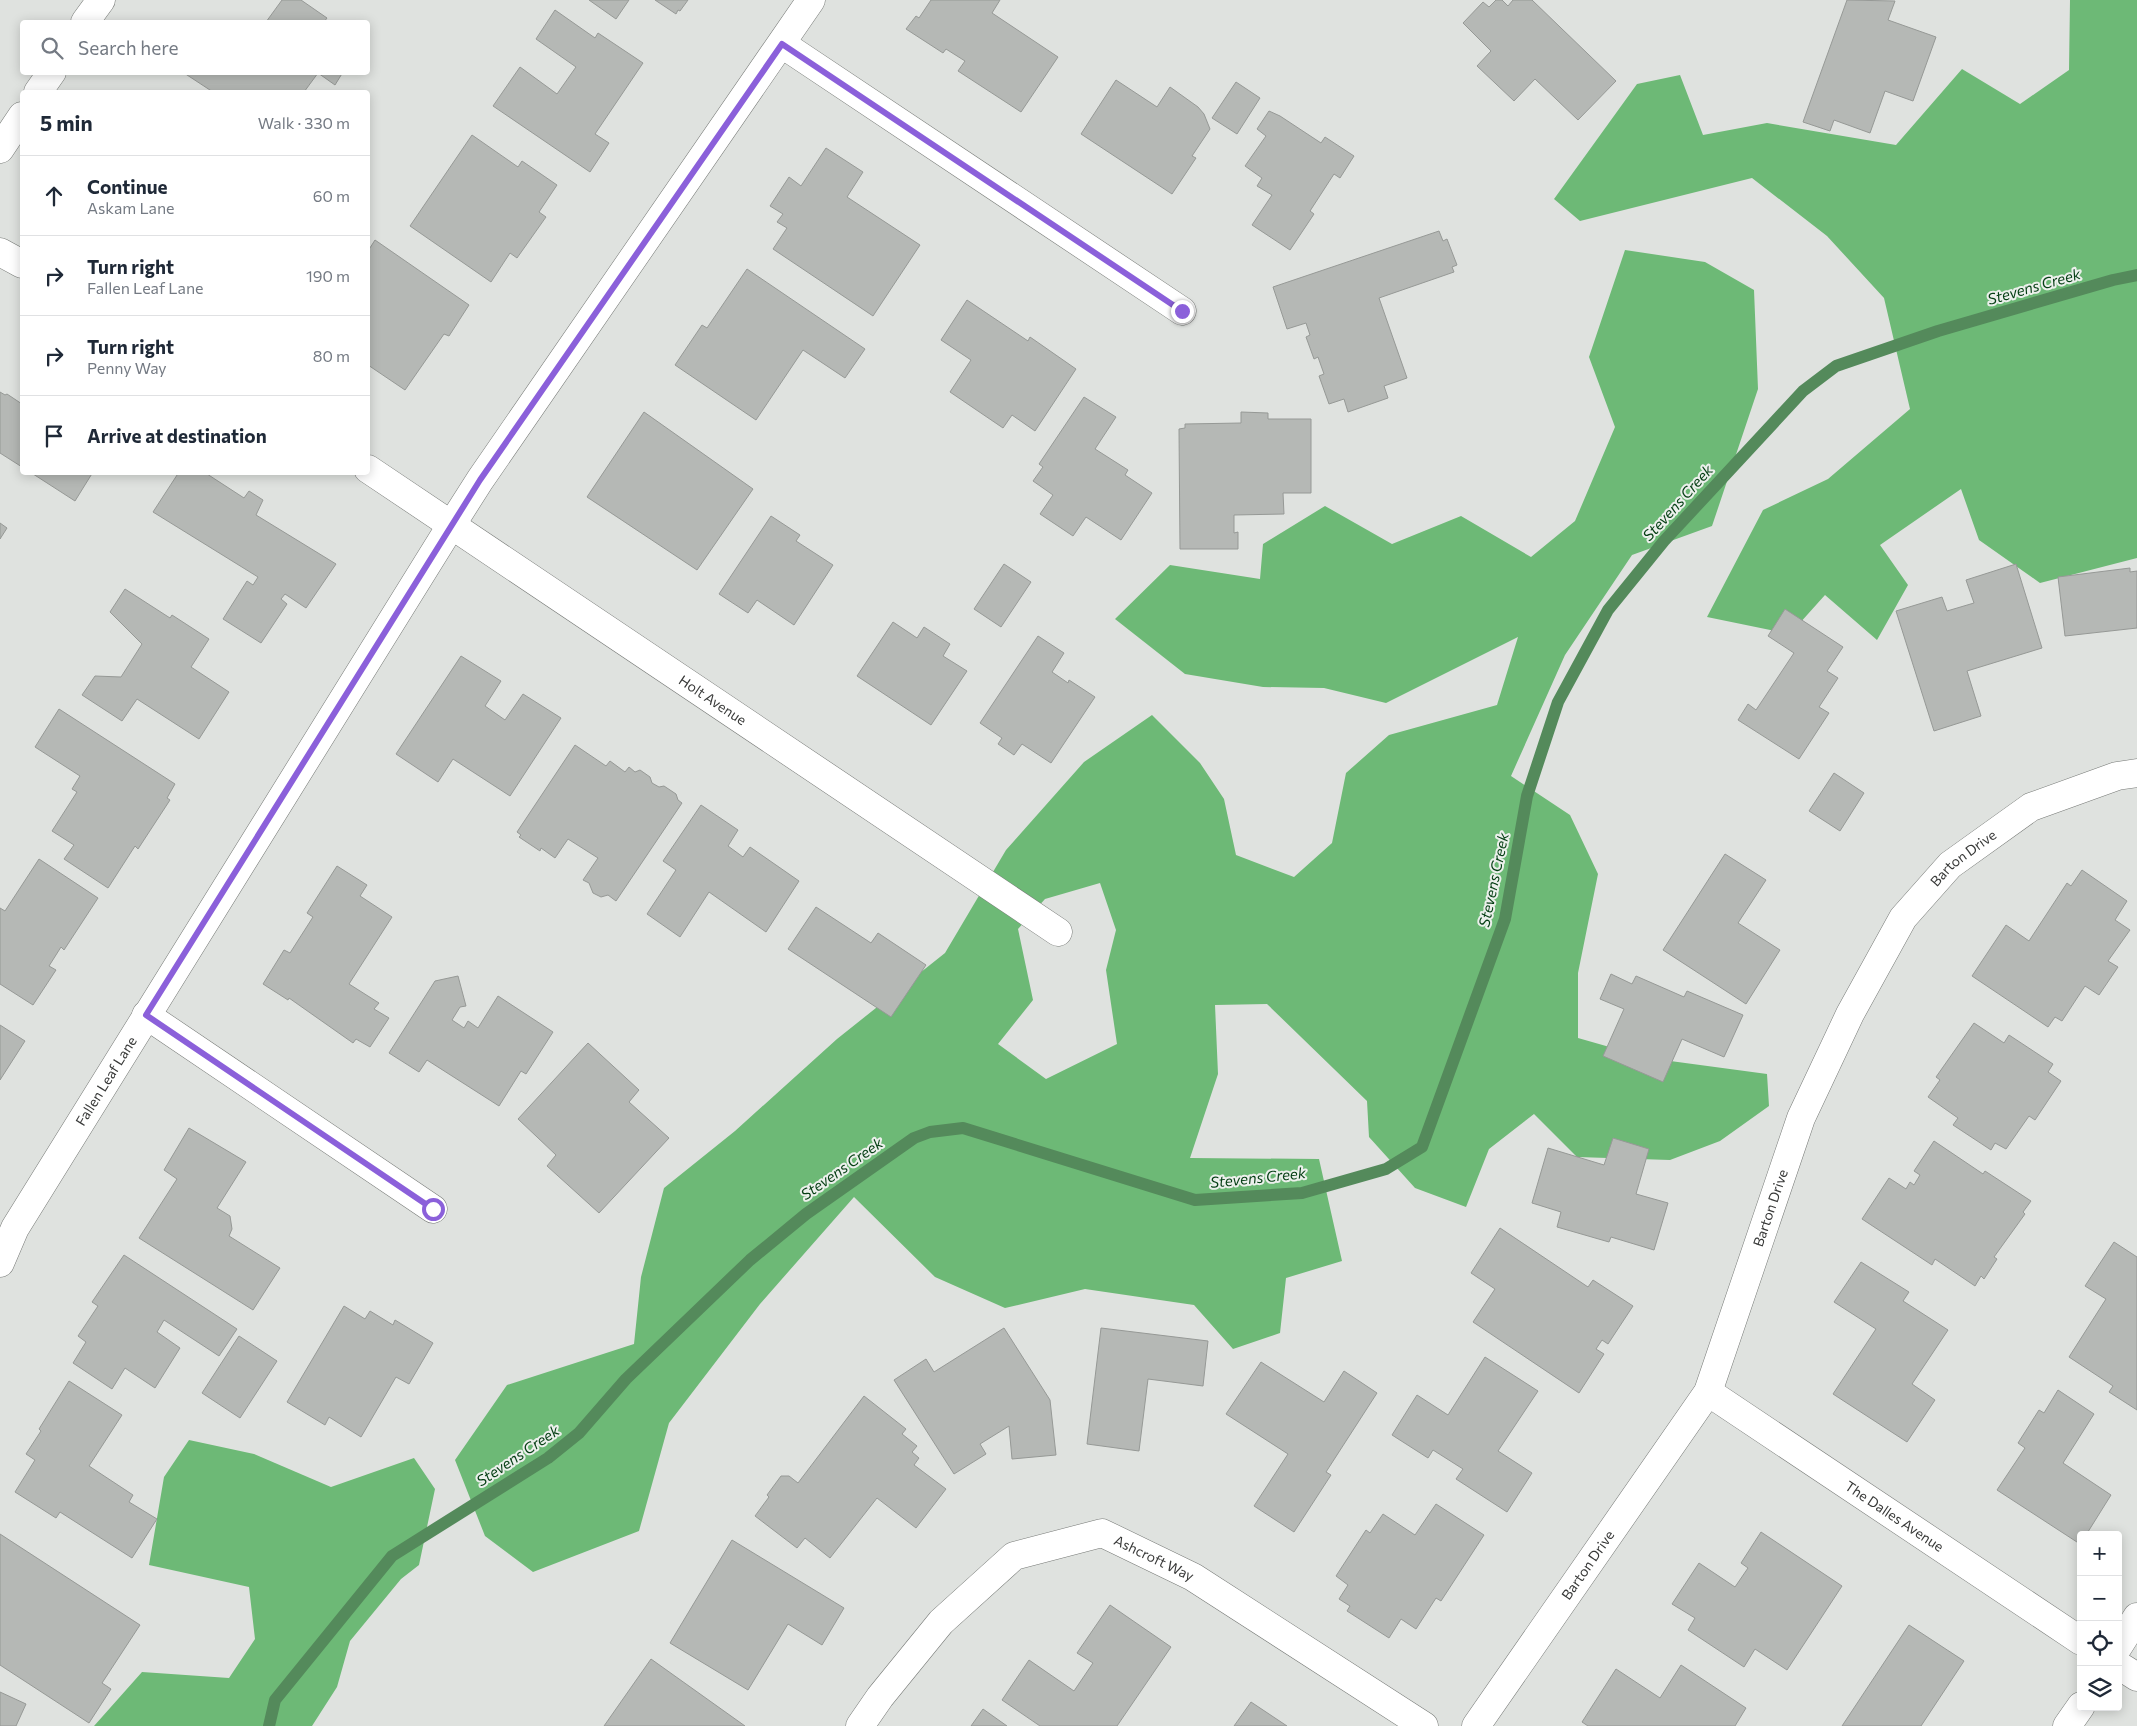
<!DOCTYPE html>
<meta charset="utf-8">
<style>
:root{--surface:#fff;--page:#f2f2f3;--text:#1f2937;--muted:#747a83;--line:#e0e1e3}
body{margin:0;font-family:Commissioner,sans-serif;background:var(--page);color:var(--text)}
.controls{position:absolute;right:15px;bottom:15px;display:grid;overflow:hidden;border-radius:5px;box-shadow:0 2px 12px #0003}
.controls button{width:45px;height:45px;display:grid;place-items:center;padding:0;border:0;border-bottom:1px solid var(--line);background:var(--surface);color:var(--text);font:25px sans-serif}
.stop{position:absolute;width:15px;height:15px;margin:-11px;border:4px solid #8b60da;border-radius:50%;background:#fff}
.stop.end{background:#8b60da;border-color:#fff;box-shadow:0 1px 5px #0008}
.list{margin:0;padding:0;list-style:none}
h2{display:flex;justify-content:space-between;align-items:center;height:65px;margin:0;padding:0 20px;font-size:21px}
h2 small{font-size:16px;font-weight:400;color:var(--muted)}
.list li{display:grid;grid-template-columns:32px 1fr auto;gap:15px;align-items:center;box-sizing:border-box;height:80px;padding:0 20px;border-top:1px solid var(--line)}
.list b{display:block;font-size:19px;white-space:nowrap}
.list p{margin:0;font-size:16px;white-space:nowrap;color:var(--muted)}
.list em{font-size:16px;font-style:normal;color:var(--muted)}
.icon{flex:none;width:28px;height:28px;fill:none;stroke:currentColor;stroke-width:2;stroke-linecap:round;stroke-linejoin:round}
.map{position:relative;flex:none;width:2137px;height:1726px;overflow:hidden}
.search{position:absolute;background:var(--surface);box-shadow:0 2px 12px #0003;left:20px;top:20px;width:350px;height:55px;display:flex;align-items:center;gap:12px;box-sizing:border-box;padding:0 18px;border-radius:5px;color:var(--muted);font-size:19px}
.panel{position:absolute;background:var(--surface);box-shadow:0 2px 12px #0003;left:20px;top:90px;width:350px;height:385px;border-radius:5px}
.map>svg:first-child{display:block}
.forest{fill:#6db976;fill-rule:evenodd}
.lines{fill:none;stroke-linecap:round;stroke-linejoin:round}
.stream{stroke:#548a5b;stroke-width:12}
.building{fill:#b5b8b5;stroke:#969996}
.minor-casing{stroke:#777a77;stroke-width:29}
.minor{stroke:#fff;stroke-width:28}
.route{stroke:#8b60da;stroke-width:6}
.labels{text-anchor:middle;stroke-width:4;stroke-linejoin:round;paint-order:stroke}
.street-label{font-size:14px;fill:#383938;stroke:#ecf0ec}
.water-label{font-size:15px;font-style:italic;fill:#043e13;stroke:#ecf0ec}
</style>
<div class="map">
<svg width="2137" height="1726" viewBox="0 0 2137 1726">
<rect width="100%" height="100%" fill="#dfe2df"/>
<g class="forest">
<path d="M2070 0H2137V558L2040 583 1979 540 1961 489 1880 545 1908 585 1877 640 1825 595 1790 634 1707 617 1763 510 1828 479 1910 409 1884 298 1827 236 1752 178 1580 221 1554 199 1637 84 1680 75 1703 135 1767 123 1896 145 1962 69 2020 104 2069 70Z"/>
<path d="M1625 250 1705 262 1754 290 1758 389 1712 526 1632 555 1565 655 1511 776 1570 815 1598 874 1578 973V1038L1648 1058 1767 1074 1769 1106 1720 1141 1670 1160 1577 1157 1534 1114 1489 1149 1466 1207 1415 1188 1369 1137 1367 1101 1267 1004 1215 1005 1218 1074 1190 1158 1319 1159 1342 1261 1286 1278 1280 1333 1233 1349 1194 1305 1085 1289 1005 1308 935 1277 854 1197 760 1304 669 1423 639 1531 533 1572 485 1536 455 1460 507 1385 634 1344 641 1277 664 1188 735 1131 837 1039 945 953 1006 850 1084 762 1152 715 1200 763 1224 799 1236 855 1294 877 1332 843 1346 773 1389 735 1497 705 1518 637 1386 703 1324 688 1263 687 1185 674 1115 619 1170 565 1260 579 1263 544 1325 506 1392 544 1461 516 1531 557 1575 521 1615 427 1589 357ZM1100 883 1116 930 1106 970 1117 1044 1046 1079 998 1044 1033 1000 1018 929 1045 899Z"/>
<path d="M189 1440 254 1454 331 1487 414 1458 435 1489 419 1565 401 1579 350 1641 337 1687 312 1726H94L142 1672 229 1678 255 1639 249 1587 149 1565 164 1477Z"/>
</g>
<g class="lines">
<path class="stream" d="M269 1726 275 1700 392 1556 548 1458 579 1433 626 1379 750 1260 806 1214 914 1138 930 1132 963 1128 1195 1200 1302 1193 1386 1169 1422 1147 1505 919 1527 796 1558 702 1608 610 1664 541 1803 391 1836 366 1938 331 2113 280 2137 275"/>
</g>
<g class="building">
<path d="M282 0H301L327 18 324 22H266Z"/>
<path d="M589 0H629L616 19Z"/>
<path d="M655 0H688L680 11 678 10 676 14Z"/>
<path d="M931 0H1000L992 13 1058 57 1021 112 958 71 965 61 946 49 943 53 906 29 916 16 919 18Z"/>
<path d="M1496 0H1502L1508 6 1513 0H1532L1616 81 1578 120 1535 79 1514 101 1477 66 1491 51 1463 23 1483 2 1489 7Z"/>
<path d="M1847 0 1895 1 1888 20 1936 37 1913 101 1885 91 1870 133 1834 120 1830 131 1803 122Z"/>
<path d="M555 10 595 38 598 33 643 63 595 134 609 143 590 172 493 106 520 67 557 94 576 67 536 39Z"/>
<path d="M343 72 335 85 318 73 304 92H213L184 73Z"/>
<path d="M1116 80 1157 107 1170 87 1198 107 1204 114 1210 129 1192 156 1196 158 1172 194 1081 134Z"/>
<path d="M1236 82 1260 98 1237 134 1212 118Z"/>
<path d="M1269 111 1280 116 1321 143 1325 137 1354 156 1340 178 1334 174 1310 211 1314 214 1290 250 1252 225 1272 195 1257 186 1262 178 1245 166 1266 136 1257 129Z"/>
<path d="M472 135 518 167 522 161 557 185 539 212 546 217 517 258 510 253 491 282 410 226Z"/>
<path d="M826 148 863 172 847 197 920 245 873 316 773 249 787 228 777 222 783 214 770 206 789 177 801 186Z"/>
<path d="M1439 231 1443 241 1447 239 1457 265 1452 267 1454 272 1379 298 1407 378 1384 386 1388 398 1348 412 1344 399 1329 404 1319 376 1324 374 1318 357 1314 359 1306 337 1310 335 1306 323 1287 329 1273 287Z"/>
<path d="M375 240 469 305 449 336 444 334 405 390 368 365V251Z"/>
<path d="M747 269 865 349 845 378 803 350 756 420 675 365 702 325 707 328Z"/>
<path d="M967 300 1028 341 1030 337 1076 369 1035 431 1012 415 1003 428 950 392 971 360 941 340Z"/>
<path d="M0 392 5 395 7 394 22 404V467L0 453Z"/>
<path d="M1084 397 1116 417 1095 449 1128 470 1125 475 1152 493 1121 540 1086 517 1073 536 1040 514 1053 495 1033 481 1043 467 1039 464Z"/>
<path d="M644 412 753 489 697 570 587 497Z"/>
<path d="M1241 412 1268 413V419H1311V493H1283L1284 514 1234 515V533L1238 532V549H1180L1179 429 1185 428V424L1241 423Z"/>
<path d="M30 472H93L75 501Z"/>
<path d="M179 472H204L244 498 249 491 263 500 256 515 336 564 306 608 285 594 281 599 287 604 261 643 223 619 247 581 253 585 258 577 153 512Z"/>
<path d="M771 516 800 535 796 541 833 565 794 625 757 600 748 613 719 594Z"/>
<path d="M0 523 7 528 0 539Z"/>
<path d="M1004 564 1031 582 1001 627 974 609Z"/>
<path d="M2016 564 2042 648 1967 671 1981 716 1934 731 1896 611 1942 597 1947 611 1974 603 1966 580Z"/>
<path d="M2130 568V572L2137 571V628L2065 636 2058 577Z"/>
<path d="M125 589 170 618 172 615 209 639 191 667 229 692 199 739 137 699 122 721 82 695 95 676 121 677 142 644 110 612Z"/>
<path d="M1785 609 1843 647 1827 671 1838 678 1819 707 1829 713 1799 759 1738 720 1748 704 1756 710 1794 653 1768 636Z"/>
<path d="M893 622 917 638 924 627 950 644 943 656 967 671 931 725 857 676Z"/>
<path d="M1038 636 1064 653 1052 672 1068 683 1069 680 1095 697 1051 763 1022 744 1014 755 998 744 1002 738 980 723Z"/>
<path d="M461 656 501 681 485 706 505 720 523 694 561 718 510 796 453 759 438 782 396 754Z"/>
<path d="M59 709 175 784 167 798 170 800 138 849 135 846 108 888 64 859 74 845 52 831 77 792 72 789 80 776 35 747Z"/>
<path d="M575 745 606 766 610 761 625 772 629 767 635 772 640 770 650 777 652 783 659 787 664 786 676 794 678 800 682 803 616 901 608 895 601 897 593 893 589 883 583 880 598 858 568 839 555 858 541 848 540 851 519 837 521 835 517 832Z"/>
<path d="M1834 773 1864 793 1840 831 1809 811Z"/>
<path d="M701 805 738 830 728 846 743 857 750 847 799 881 766 932 709 892 680 937 647 914 676 870 663 861Z"/>
<path d="M1725 854 1766 880 1738 923 1780 950 1746 1004 1663 950Z"/>
<path d="M39 859 98 898 64 950 61 947 49 966 56 970 33 1005 0 984V908L5 911Z"/>
<path d="M337 866 367 885 360 896 392 917 349 984 379 1003 374 1009 389 1018 370 1047 356 1039 353 1043 289 998 288 1000 263 984 284 950 290 953 313 917 307 913Z"/>
<path d="M2082 870 2127 901 2115 920 2130 930 2108 961 2118 967 2099 995 2085 986 2062 1021 2055 1017 2048 1027 1972 976 2006 925 2029 941 2067 883 2071 886Z"/>
<path d="M816 907 871 943 878 933 926 965 891 1017 788 949Z"/>
<path d="M1611 974 1632 984 1636 976 1684 997 1687 991 1743 1015 1724 1057 1682 1039 1663 1082 1603 1056 1624 1009 1600 999Z"/>
<path d="M458 976 466 1006 460 1007 452 1020 464 1028 468 1021 478 1028 498 996 553 1032 526 1074 521 1071 499 1106 427 1060 419 1072 389 1053 435 981Z"/>
<path d="M1974 1023 2004 1043 2009 1035 2053 1064 2048 1072 2061 1081 2035 1120 2029 1116 2006 1149 1995 1143 1991 1150 1953 1125 1958 1118 1928 1097 1940 1080 1936 1077Z"/>
<path d="M0 1025 25 1041 0 1080Z"/>
<path d="M588 1043 639 1090 629 1102 669 1138 599 1213 547 1166 556 1155 518 1119Z"/>
<path d="M189 1128 246 1162 217 1208 230 1216 232 1229 229 1236 280 1268 253 1310 139 1238 177 1179 164 1170Z"/>
<path d="M1613 1138 1649 1149 1636 1194 1668 1203 1654 1250 1611 1237 1609 1242 1557 1227 1561 1212 1532 1203 1548 1148 1604 1165Z"/>
<path d="M1934 1141 1983 1174 1985 1171 2031 1201 2023 1212 2025 1214 1994 1257 1997 1259 1984 1279 1981 1276 1975 1286 1935 1259 1932 1265 1862 1219 1889 1178 1906 1189 1910 1182 1914 1185 1920 1175 1914 1171Z"/>
<path d="M1500 1228 1588 1287 1593 1280 1633 1306 1608 1344 1602 1340 1596 1349 1604 1354 1579 1393 1473 1322 1495 1289 1471 1273Z"/>
<path d="M2114 1242 2137 1257V1410L2109 1392 2113 1386 2069 1357 2106 1299 2085 1286Z"/>
<path d="M124 1255 237 1329 219 1356 164 1320 157 1332 180 1348 155 1388 125 1368 112 1389 73 1363 86 1342 78 1336 98 1306 92 1302Z"/>
<path d="M1861 1262 1909 1292 1903 1301 1948 1330 1912 1384 1935 1400 1907 1442 1833 1394 1876 1329 1834 1302Z"/>
<path d="M344 1306 365 1319 370 1311 393 1325 395 1320 433 1343 409 1384 396 1377 361 1437 329 1417 325 1425 287 1402Z"/>
<path d="M1004 1328 1050 1400 1056 1455 1012 1459 1009 1426 980 1444 986 1454 954 1474 894 1380 926 1359 934 1372Z"/>
<path d="M1101 1328 1208 1341 1203 1386 1148 1379 1139 1451 1087 1444Z"/>
<path d="M239 1336 277 1361 240 1418 202 1393Z"/>
<path d="M1485 1357 1538 1391 1498 1451 1532 1473 1507 1512 1456 1479 1463 1469 1433 1450 1428 1458 1392 1435 1417 1395 1448 1415Z"/>
<path d="M1261 1362 1324 1402 1344 1371 1377 1393 1326 1472 1331 1475 1294 1532 1254 1506 1288 1454 1226 1414Z"/>
<path d="M69 1381 122 1415 89 1466 133 1495 129 1502 157 1519 132 1558 60 1512 56 1518 15 1492 35 1460 26 1454 41 1431 39 1429Z"/>
<path d="M2058 1390 2094 1414 2063 1463 2111 1495 2086 1535H2081L2080 1544 1997 1490 2025 1448 2018 1443 2039 1410 2044 1413Z"/>
<path d="M864 1396 906 1429 902 1434 917 1446 912 1452 919 1458 914 1465 946 1489 916 1528 877 1498 830 1558 805 1538 797 1548 755 1516 769 1497 767 1495 781 1476H789L798 1483Z"/>
<path d="M1436 1504 1484 1535 1441 1601 1436 1598 1416 1629 1401 1619 1389 1638 1347 1611 1350 1606 1339 1599 1348 1585 1336 1576 1366 1530 1370 1533 1383 1514 1415 1535Z"/>
<path d="M1761 1532 1842 1586 1787 1670 1755 1649 1744 1667 1688 1630 1695 1618 1672 1604 1699 1563 1735 1587 1748 1568 1741 1563Z"/>
<path d="M0 1534 140 1625 102 1683 111 1689 89 1723 0 1665Z"/>
<path d="M732 1540 844 1608 822 1645 788 1624 748 1690 670 1643Z"/>
<path d="M1110 1605 1171 1647 1117 1726H1040L1002 1700 1029 1660 1074 1691 1093 1663 1077 1653Z"/>
<path d="M1909 1625 1964 1661 1921 1726H1842Z"/>
<path d="M651 1659 745 1726H604Z"/>
<path d="M1681 1665 1746 1708 1735 1726H1588L1582 1722 1616 1669 1660 1698Z"/>
<path d="M0 1692 26 1704 16 1726H0Z"/>
<path d="M1251 1702 1287 1726H1234Z"/>
<path d="M983 1709 1007 1726H971Z"/>
</g>
<g class="lines">
<defs>
<g id="minor">
<path d="M85 22 101 0"/>
<path d="M782 44 1182 311"/>
<path d="M38 92 52 72"/>
<path d="M0 149 22 116"/>
<path d="M0 252 22 264"/>
<path id="s1" d="M368 469 1058 932"/>
<path d="M146 1015 433 1209"/>
<path id="s2" d="M0 1263 15 1228 452 524 480 480 811 0"/>
<path id="s3" d="M1708 1392 2081 1641"/>
<path d="M2118 1647 2137 1617"/>
<path d="M2118 1665 2137 1677"/>
<path id="s4" d="M860 1726 880 1697 941 1622 1014 1556 1102 1533 1193 1577 1424 1726"/>
<path id="s5" d="M1476 1726 1708 1392 1801 1118 1850 1014 1903 918 1950 865 2031 807 2117 776 2137 773"/>
<path d="M2067 1726 2081 1706"/>
</g>
</defs>
<use href="#minor" class="minor-casing"/>
<use href="#minor" class="minor"/>
</g>
<g class="lines">
<path class="route" d="M433 1209 146 1015 480 480 782 44 1182 311"/>
</g>
<g class="labels">
<g class="street-label">
<text dy="5" stroke="none"><textPath href="#s1" startOffset="415">Holt Avenue</textPath></text>
<text dy="5" stroke="none"><textPath href="#s5" startOffset="1006">Barton Drive</textPath></text>
<text dy="5" stroke="none"><textPath href="#s2" startOffset="211">Fallen Leaf Lane</textPath></text>
<text dy="5" stroke="none"><textPath href="#s5" startOffset="601">Barton Drive</textPath></text>
<text dy="5" stroke="none"><textPath href="#s3" startOffset="224">The Dalles Avenue</textPath></text>
<text dy="5" stroke="none"><textPath href="#s4" startOffset="379">Ashcroft Way</textPath></text>
<text dy="5" stroke="none"><textPath href="#s5" startOffset="196">Barton Drive</textPath></text>
</g>
<g class="water-label">
<text transform="translate(2034 287) rotate(-16)" y="5">Stevens Creek</text>
<text transform="translate(1678 503) rotate(-48)" y="5">Stevens Creek</text>
<text transform="translate(1494 880) rotate(-78)" y="5">Stevens Creek</text>
<text transform="translate(842 1169) rotate(-35)" y="5">Stevens Creek</text>
<text transform="translate(1258 1178) rotate(-6)" y="5">Stevens Creek</text>
<text transform="translate(518 1456) rotate(-34)" y="5">Stevens Creek</text>
</g>
</g>
</svg>
<div class="controls">
<button>+</button>
<button>−</button>
<button><svg class="icon" aria-label="locate" viewBox="0 0 24 24"><circle cx="12" cy="12" r="6"/><path d="M12 2v4M12 18v4M2 12h4M18 12h4"/></svg></button>
<button><svg class="icon" aria-label="layers" viewBox="0 0 24 24"><path d="M12 4l9 5-9 5-9-5zM3 14l9 5 9-5"/></svg></button>
</div>
<div class="stop" style="left:433px;top:1209px"></div>
<div class="stop end" style="left:1182px;top:311px"></div>
<div class="search"><svg class="icon" aria-label="search" viewBox="0 0 24 24"><circle cx="10" cy="10" r="6"/><path d="M15 15l6 6"/></svg>Search here</div>
<section class="panel">
<h2>5 min<small>Walk · 330 m</small></h2>
<ul class="list">
<li><svg class="icon" aria-label="ahead" viewBox="0 0 24 24"><path d="M12 20V5M6 11l6-6 6 6"/></svg><div><b>Continue</b><p>Askam Lane</p></div><em>60 m</em></li>
<li><svg class="icon" aria-label="right" viewBox="0 0 24 24"><path d="M7 20v-9h11M14 6l5 5-5 5"/></svg><div><b>Turn right</b><p>Fallen Leaf Lane</p></div><em>190 m</em></li>
<li><svg class="icon" aria-label="right" viewBox="0 0 24 24"><path d="M7 20v-9h11M14 6l5 5-5 5"/></svg><div><b>Turn right</b><p>Penny Way</p></div><em>80 m</em></li>
<li><svg class="icon" aria-label="arrive" viewBox="0 0 24 24"><path d="M6 21V4h12l-3 4 3 4H6"/></svg><div><b>Arrive at destination</b></div></li>
</ul>
</section>
</div>
